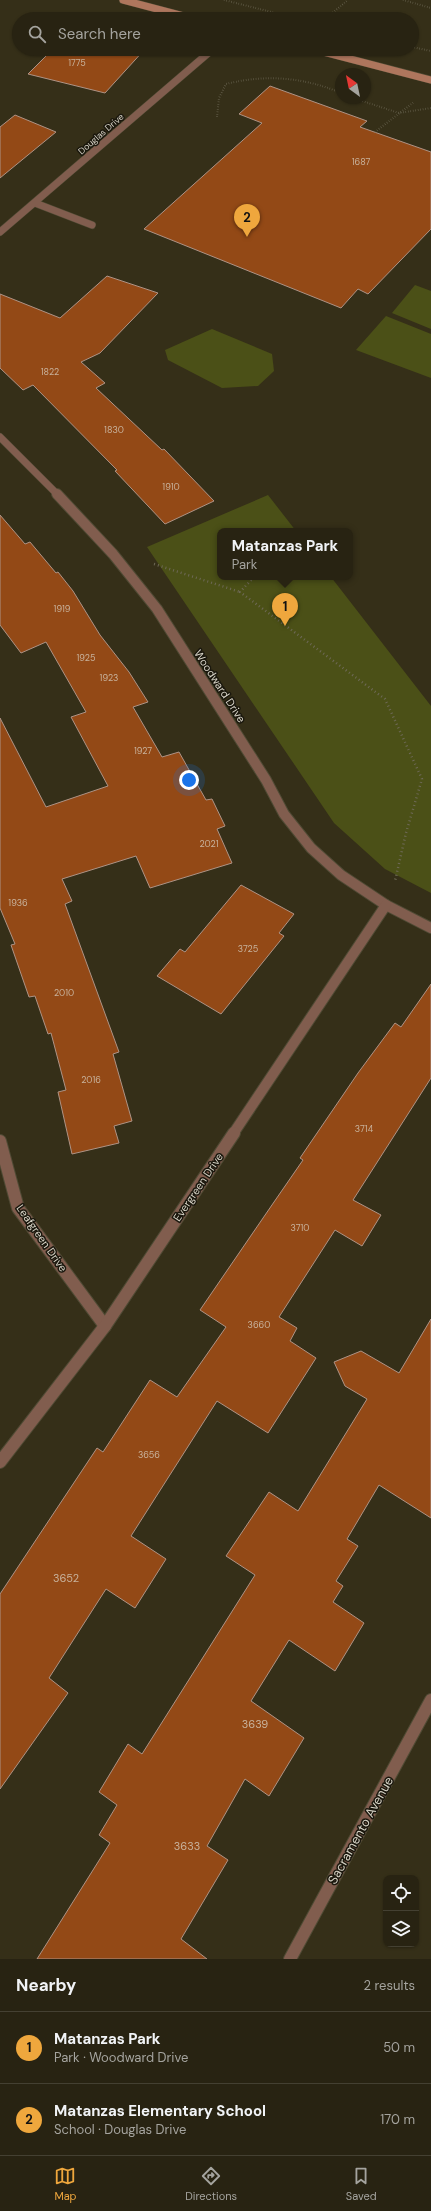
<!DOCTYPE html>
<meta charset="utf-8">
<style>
:root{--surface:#282312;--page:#302b1b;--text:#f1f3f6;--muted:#a5a49f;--line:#444032;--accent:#efa73d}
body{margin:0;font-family:"DM Sans",sans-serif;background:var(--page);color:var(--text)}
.controls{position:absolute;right:12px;bottom:12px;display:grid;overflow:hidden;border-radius:8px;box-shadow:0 1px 3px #0004}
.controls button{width:36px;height:36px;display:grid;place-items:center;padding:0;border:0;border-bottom:1px solid var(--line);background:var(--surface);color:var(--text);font:20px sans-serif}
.compass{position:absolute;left:335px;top:68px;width:36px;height:36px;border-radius:50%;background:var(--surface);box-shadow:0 1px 3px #0004;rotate:327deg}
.you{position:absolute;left:189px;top:780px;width:14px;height:14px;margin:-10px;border:3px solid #fff;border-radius:50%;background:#1a73e8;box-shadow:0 0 0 6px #1a73e833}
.badge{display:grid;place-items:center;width:26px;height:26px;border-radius:50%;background:var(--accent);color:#111;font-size:13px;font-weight:700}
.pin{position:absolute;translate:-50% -33px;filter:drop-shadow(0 1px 2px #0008)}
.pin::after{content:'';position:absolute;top:21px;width:14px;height:12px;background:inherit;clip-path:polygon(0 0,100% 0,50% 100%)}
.popup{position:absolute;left:217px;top:528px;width:136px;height:52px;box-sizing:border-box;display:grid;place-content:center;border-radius:8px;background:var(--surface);filter:drop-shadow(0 1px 3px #0005);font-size:13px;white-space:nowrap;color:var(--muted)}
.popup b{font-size:15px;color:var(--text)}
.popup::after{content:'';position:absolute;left:50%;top:100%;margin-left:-8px;border:8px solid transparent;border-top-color:var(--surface)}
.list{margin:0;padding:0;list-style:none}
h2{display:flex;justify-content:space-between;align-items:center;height:52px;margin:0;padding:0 16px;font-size:17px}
h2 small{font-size:13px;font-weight:400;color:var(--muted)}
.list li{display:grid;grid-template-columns:26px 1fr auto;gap:12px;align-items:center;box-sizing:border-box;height:72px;padding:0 16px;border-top:1px solid var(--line)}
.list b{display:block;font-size:15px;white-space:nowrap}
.list p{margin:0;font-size:13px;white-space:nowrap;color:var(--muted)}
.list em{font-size:13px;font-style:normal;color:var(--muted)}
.icon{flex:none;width:22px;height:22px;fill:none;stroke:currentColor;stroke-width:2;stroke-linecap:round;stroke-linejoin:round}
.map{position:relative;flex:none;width:431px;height:1959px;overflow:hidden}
.search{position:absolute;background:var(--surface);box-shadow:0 1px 3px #0004;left:12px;right:12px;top:12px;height:44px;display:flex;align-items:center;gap:10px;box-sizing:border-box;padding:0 14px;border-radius:22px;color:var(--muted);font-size:15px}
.sheet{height:196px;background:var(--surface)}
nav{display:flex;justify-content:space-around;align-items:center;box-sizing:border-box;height:56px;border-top:1px solid var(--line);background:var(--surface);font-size:11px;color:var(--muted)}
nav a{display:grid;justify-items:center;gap:2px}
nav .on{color:var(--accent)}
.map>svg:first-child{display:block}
.green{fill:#4b5017}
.building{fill:#934916;stroke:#ae9385}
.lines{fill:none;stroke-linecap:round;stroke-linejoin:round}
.lane-casing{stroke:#4f4a34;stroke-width:8}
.street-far2-casing{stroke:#4f4a34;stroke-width:8}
.street-far1-casing{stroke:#4f4a34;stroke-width:12}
.street-casing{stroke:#4f4a34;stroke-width:14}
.secondary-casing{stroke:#4f4a34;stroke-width:8}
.path-far1{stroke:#6e6956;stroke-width:2;stroke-dasharray:0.5 2;stroke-linecap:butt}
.path{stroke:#6e6956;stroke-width:2.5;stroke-dasharray:1 3;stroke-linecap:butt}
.lane{stroke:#815d4e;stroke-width:7}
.street-far2{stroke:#815d4e;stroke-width:7}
.street-far1{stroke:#815d4e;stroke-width:10}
.street{stroke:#815d4e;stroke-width:12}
.secondary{stroke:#ae765d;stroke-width:7}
.labels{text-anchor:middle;stroke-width:3;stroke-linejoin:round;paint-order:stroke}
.number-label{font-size:9px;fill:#c8b29c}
.far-street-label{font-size:9px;fill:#d9d5c8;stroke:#1a170d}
.street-label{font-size:11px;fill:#d9d5c8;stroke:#1a170d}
.near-number-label{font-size:11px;fill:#c8b29c}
.near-street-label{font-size:13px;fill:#d9d5c8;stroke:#1a170d}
</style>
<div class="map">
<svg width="431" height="1959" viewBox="0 0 431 1959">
<rect width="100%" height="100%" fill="#352f18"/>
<g class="green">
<path d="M415 285 431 291V329L392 313Z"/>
<path d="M386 316 431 334V378L356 350Z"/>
<path d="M212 329 272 354 274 371 258 386 222 388 168 360 165 350Z"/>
<path d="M268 495 296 531H220V577H331L431 706V893L385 869 334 823 147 547Z"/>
</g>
<g class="building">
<path d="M53 49H145L105 93 28 74Z"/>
<path d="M270 86 367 121 360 127 431 152V229L368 294 358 289 341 308 144 229 262 123 239 114Z"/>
<path d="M15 115 56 132 0 178V127Z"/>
<path d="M107 276 158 293 100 353 81 362 105 383 96 388 162 450 164 449 214 501 165 524 115 471 117 470 33 385 23 390 0 368V294L60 318Z"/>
<path d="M0 515 25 544 30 542 56 573 58 572 73 591 100 635 129 672 148 702 133 707 162 757 179 752 206 800 212 799 225 826 217 829 232 863 150 888 136 856 62 879 72 901 65 904 119 1052 113 1054 132 1121 114 1126 119 1143 72 1154 58 1092 66 1090 51 1033 48 1034 35 996 29 997 11 945 15 944 0 908V718L46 807 108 786 71 717 86 712 46 642 21 653 0 625Z"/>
<path d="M241 885 294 914 279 933 284 936 221 1014 157 976 180 949 185 952Z"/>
<path d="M431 984V1078L353 1200 381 1215 362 1246 335 1230 279 1317 297 1328 290 1341 316 1358 268 1433 217 1401 131 1536 166 1559 135 1608 106 1589 49 1678 68 1693 0 1789V1594L97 1448 103 1452 150 1380 177 1397 226 1327 200 1310 274 1202 303 1160 300 1158 358 1073 395 1023 401 1027Z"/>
<path d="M431 1319V1518L379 1485 347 1539 358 1546 336 1581 343 1586 333 1602 364 1623 335 1671 289 1640 251 1701 304 1738 269 1796 245 1779 207 1846 228 1860 181 1939 207 1959H37L110 1843 99 1835 117 1805 99 1792 128 1744 142 1754 255 1575 226 1556 269 1492 298 1511 367 1399 345 1386 334 1362 361 1351 399 1373Z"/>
</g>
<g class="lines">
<defs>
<path id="lane" d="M35 203 92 225"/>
<g id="street-far2">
<path d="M0 232 213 49"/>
<path d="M0 437 58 495"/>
</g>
<g id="street-far1">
<path d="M57 494 113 554 157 609 266 780 284 814 311 848 341 875 386 905 431 928"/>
<path d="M233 1134 386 905"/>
</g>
<g id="street">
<path d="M0 1141 18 1208 105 1326"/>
<path d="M0 1462 105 1326 234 1133"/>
<path d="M290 1959 431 1700"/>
</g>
<g id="secondary">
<path d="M123 0 195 19"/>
<path d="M312 49 431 80"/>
</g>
</defs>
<use href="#lane" class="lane-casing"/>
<use href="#street-far2" class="street-far2-casing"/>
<use href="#street-far1" class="street-far1-casing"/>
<use href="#street" class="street-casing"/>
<use href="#secondary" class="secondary-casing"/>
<g class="path-far1">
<path d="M224 0 299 19"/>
<path d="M403 0 431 8"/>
<path d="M325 19 348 0"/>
<path d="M412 47 431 51"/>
<path d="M353 98 399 113 431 108"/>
<path d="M217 117 219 98 226 84C266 74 303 77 341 93"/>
<path d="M375 132 414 102"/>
</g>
<g class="path">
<path d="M154 564 240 592"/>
<path d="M254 577 240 592 385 699 422 779 406 833 395 881"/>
</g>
<use href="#lane" class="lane"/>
<use href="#street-far2" class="street-far2"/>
<use href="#street-far1" class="street-far1"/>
<use href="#street" class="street"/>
<use href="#secondary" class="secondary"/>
</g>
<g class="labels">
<g class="number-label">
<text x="77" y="66">1775</text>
<text x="361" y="165">1687</text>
<text x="50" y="375">1822</text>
<text x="114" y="433">1830</text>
<text x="171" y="490">1910</text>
<text x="62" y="612">1919</text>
<text x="86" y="661">1925</text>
<text x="109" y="681">1923</text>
<text x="143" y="754">1927</text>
<text x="209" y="847">2021</text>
<text x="18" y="906">1936</text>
<text x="248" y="952">3725</text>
<text x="64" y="996">2010</text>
<text x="91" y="1083">2016</text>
<text x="364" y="1132">3714</text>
<text x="300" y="1231">3710</text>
<text x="259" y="1328">3660</text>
<text x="149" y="1458">3656</text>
</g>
<g class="far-street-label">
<text transform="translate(101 134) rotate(-41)" y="3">Douglas Drive</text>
</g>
<g class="street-label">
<text transform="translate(220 686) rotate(57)" y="4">Woodward Drive</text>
<text transform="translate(198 1187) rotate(-56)" y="4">Evergreen Drive</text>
<text transform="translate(42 1238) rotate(55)" y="4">Leafgreen Drive</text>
</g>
<g class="near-number-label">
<text x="66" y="1582">3652</text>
<text x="255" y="1728">3639</text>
<text x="187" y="1850">3633</text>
</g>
<g class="near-street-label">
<text transform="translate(360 1830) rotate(-61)" y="5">Sacramento Avenue</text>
</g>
</g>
</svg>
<div class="controls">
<button><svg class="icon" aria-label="locate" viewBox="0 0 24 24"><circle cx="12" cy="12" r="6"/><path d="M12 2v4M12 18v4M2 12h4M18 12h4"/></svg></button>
<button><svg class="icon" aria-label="layers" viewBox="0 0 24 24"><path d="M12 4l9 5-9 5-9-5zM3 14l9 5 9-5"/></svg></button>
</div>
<svg class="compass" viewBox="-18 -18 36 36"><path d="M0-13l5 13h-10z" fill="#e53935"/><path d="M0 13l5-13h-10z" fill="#a5a49f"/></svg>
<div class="you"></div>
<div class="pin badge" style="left:285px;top:626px">1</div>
<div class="popup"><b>Matanzas Park</b>Park</div>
<div class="pin badge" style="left:247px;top:237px">2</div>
<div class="search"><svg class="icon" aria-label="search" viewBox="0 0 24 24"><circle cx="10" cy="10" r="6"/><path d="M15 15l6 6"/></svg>Search here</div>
</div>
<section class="sheet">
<h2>Nearby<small>2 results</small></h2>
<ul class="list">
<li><span class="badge">1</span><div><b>Matanzas Park</b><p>Park · Woodward Drive</p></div><em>50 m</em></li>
<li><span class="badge">2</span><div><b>Matanzas Elementary School</b><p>School · Douglas Drive</p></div><em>170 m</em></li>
</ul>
</section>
<nav>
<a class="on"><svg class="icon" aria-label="map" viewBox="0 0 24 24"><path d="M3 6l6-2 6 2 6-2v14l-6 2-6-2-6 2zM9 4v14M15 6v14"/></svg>Map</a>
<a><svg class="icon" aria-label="directions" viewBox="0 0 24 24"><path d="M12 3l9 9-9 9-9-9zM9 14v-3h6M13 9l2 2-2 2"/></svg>Directions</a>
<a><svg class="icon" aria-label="saved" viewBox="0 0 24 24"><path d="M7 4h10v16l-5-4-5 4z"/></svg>Saved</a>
</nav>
